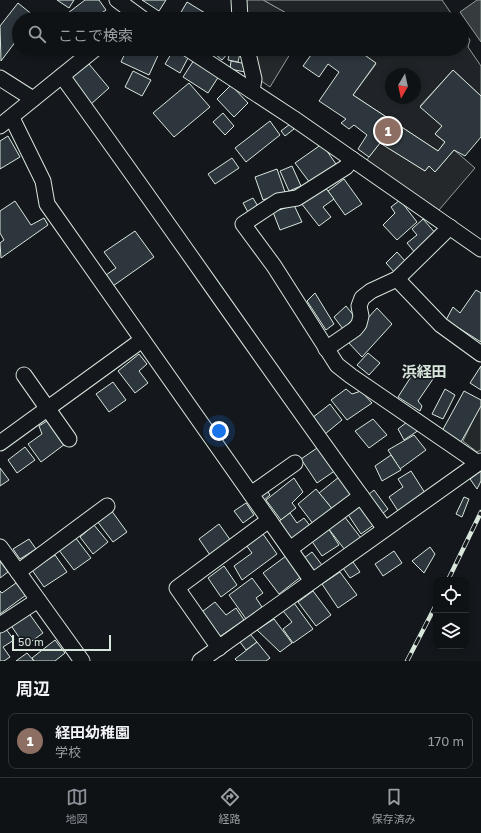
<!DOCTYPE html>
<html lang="ja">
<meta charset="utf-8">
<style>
:root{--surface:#0f1215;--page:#1d2022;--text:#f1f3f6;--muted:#9b9ea0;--line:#2f3234;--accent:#8c9099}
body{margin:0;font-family:"Golos Text","Noto Sans JP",sans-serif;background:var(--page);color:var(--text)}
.controls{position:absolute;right:12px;bottom:12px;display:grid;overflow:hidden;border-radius:8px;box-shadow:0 2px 6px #0003}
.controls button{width:36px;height:36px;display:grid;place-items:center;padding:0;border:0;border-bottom:1px solid var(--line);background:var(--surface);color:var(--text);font:20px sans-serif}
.compass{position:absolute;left:385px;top:68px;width:36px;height:36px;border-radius:50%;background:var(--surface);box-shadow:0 2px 6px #0003;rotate:189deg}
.scale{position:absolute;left:12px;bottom:10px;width:99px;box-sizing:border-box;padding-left:4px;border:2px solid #d8e6dc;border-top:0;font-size:11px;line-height:14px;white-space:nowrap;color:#d8e6dc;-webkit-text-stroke:3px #14181c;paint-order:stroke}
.you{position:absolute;left:219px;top:431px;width:14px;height:14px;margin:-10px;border:3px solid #fff;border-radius:50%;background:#1a73e8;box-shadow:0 0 0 6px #1a73e833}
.badge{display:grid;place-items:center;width:26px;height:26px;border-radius:50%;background:var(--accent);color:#fff;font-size:13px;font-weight:700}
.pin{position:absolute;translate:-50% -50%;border:2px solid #fff;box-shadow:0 1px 4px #0006}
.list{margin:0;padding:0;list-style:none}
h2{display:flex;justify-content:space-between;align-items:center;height:52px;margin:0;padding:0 16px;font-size:17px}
h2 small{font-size:13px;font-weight:400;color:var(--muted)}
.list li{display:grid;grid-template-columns:26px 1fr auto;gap:12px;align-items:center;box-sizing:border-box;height:56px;margin:0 8px 8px;padding:0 8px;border:1px solid var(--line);border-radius:8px}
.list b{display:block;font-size:15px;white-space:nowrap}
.list p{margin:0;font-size:13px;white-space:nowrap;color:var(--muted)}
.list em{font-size:13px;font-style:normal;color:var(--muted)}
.icon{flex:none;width:22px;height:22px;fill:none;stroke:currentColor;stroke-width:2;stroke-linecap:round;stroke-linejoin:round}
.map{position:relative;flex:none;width:481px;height:661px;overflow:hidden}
.search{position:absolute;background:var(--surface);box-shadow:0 2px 6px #0003;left:12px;right:12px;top:12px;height:44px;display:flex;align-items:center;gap:10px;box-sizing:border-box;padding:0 14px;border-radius:22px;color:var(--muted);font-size:15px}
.sheet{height:116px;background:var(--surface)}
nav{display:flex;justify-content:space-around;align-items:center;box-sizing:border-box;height:56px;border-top:1px solid var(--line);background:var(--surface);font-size:11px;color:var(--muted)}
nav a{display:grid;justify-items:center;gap:2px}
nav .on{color:var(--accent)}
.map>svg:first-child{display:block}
.green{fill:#202428;stroke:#939e99;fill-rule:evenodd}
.parking{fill:#24282b;stroke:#939e99}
.water{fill:#363b3e;stroke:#939e99}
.building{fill:#2c363c;stroke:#d8e6dc}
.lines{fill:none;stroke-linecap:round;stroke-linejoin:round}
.minor-casing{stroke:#d8e6dc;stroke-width:17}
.minor{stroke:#14181c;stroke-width:15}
.rail-casing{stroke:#d8e6dc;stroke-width:4.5}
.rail{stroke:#14181c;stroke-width:3;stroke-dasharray:9;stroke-linecap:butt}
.labels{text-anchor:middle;stroke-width:3;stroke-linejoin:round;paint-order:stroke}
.neighbourhood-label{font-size:15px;font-weight:bold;fill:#d8e6dc;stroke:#14181c}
</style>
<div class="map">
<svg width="481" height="661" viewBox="0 0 481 661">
<rect width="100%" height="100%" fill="#14181c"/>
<g class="green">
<path d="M263 0H442L455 19H296Z"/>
<path d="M462 29 470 40 468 47 481 66V96L453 70 420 106 442 126 435 134 445 142 438 151 353 95 376 64 356 49H462ZM391 74H415V98H391Z"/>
</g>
<g class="parking">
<path d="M243 0H263L297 19H247Z"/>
<path d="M253 49H293L270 87 260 80Z"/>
<path d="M380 143 425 171 429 166 435 172 454 150 475 168 439 210 366 161Z"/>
<path d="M481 404V450L477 452 463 441Z"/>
</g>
<path class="water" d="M477 0H481V42L460 12Z"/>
<g class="building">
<path d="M57 0H74L69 8Z"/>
<path d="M85 0H99L106 10 93 19H72L68 13Z"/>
<path d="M142 0H166L159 11Z"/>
<path d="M187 2 210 16 208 19H177Z"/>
<path d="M18 3 34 16 32 19H19V37L1 61 0 26Z"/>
<path d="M127 49H161L149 75 121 62Z"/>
<path d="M174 49 188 58 180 73 165 64Z"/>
<path d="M209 49H228L230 51 222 60Z"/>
<path d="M230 49H241L238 62 228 60Z"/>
<path d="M302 49H356L376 63 353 95 438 151 445 142 435 134 442 126 420 107 453 70 481 96V137L465 156 454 150 435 172 429 166 425 171 380 143 369 157 358 149 367 135 354 125 349 129 341 123 346 119 319 101 339 72 328 64 319 77 303 66 311 55Z"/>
<path d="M194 60 219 76 208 93 183 77Z"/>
<path d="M231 61 247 64 245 72 230 69Z"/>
<path d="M89 64 109 88 90 105 70 78Z"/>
<path d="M133 71 151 80 142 96 125 87Z"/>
<path d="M189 83 210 107 174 137 153 113Z"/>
<path d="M231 85 248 103 234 117 217 99Z"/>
<path d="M223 113 234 126 225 135 213 122Z"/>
<path d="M270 121 280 135 246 162 235 148Z"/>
<path d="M290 124 294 129 285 136 281 131Z"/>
<path d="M8 136 20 157 0 169V141Z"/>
<path d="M322 144 336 164 310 183 295 163Z"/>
<path d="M232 158 239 168 215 184 208 174Z"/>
<path d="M292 166 301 186 289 191 280 171Z"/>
<path d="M277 169 285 192 263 200 255 177Z"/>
<path d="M344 179 362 204 345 215 328 191Z"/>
<path d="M325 187 334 199 323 207 331 217 319 226 301 203Z"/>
<path d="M253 198 259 208 249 214 243 203Z"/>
<path d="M400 200 417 222 397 240 383 225 395 213 391 207Z"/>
<path d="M15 201 31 225 44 218 48 225 1 258 0 243 4 240 0 233V211Z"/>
<path d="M294 205 302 222 280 230 273 212Z"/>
<path d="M423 219 437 235 416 254 407 243 417 235 412 229Z"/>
<path d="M135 231 154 257 113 286 106 275 116 268 104 252Z"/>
<path d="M397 252 406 262 395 273 386 263Z"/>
<path d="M476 290 481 293V342L446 320 453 307 460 313Z"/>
<path d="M315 293 334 324 326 330 307 301Z"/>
<path d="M346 306 355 317 343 329 334 317Z"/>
<path d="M377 308 392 324 362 357 347 341Z"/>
<path d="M368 353 380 363 369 375 357 365Z"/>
<path d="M139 354 147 364 139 371 148 383 135 393 118 371Z"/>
<path d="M481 366V390L470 383Z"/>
<path d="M416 369 433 379 418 401 422 406 420 411 398 397Z"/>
<path d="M113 382 126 400 109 412 96 394Z"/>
<path d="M346 389 352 394 361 391 372 403 347 420 331 400Z"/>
<path d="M445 389 455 395 443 419 432 414Z"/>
<path d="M464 391 481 400V406L461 442 442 431Z"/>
<path d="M330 404 342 420 325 434 312 418Z"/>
<path d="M373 419 387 435 369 448 355 431Z"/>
<path d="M47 421 65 444 41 462 28 444 42 434 39 426Z"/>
<path d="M407 422 419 430 404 440 398 429Z"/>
<path d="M414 435 426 450 400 469 388 450Z"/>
<path d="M320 446 336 470 317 483 301 459Z"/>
<path d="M25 447 35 460 17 473 8 460Z"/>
<path d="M391 455 401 470 382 481 375 466Z"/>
<path d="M0 468 9 480 0 486Z"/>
<path d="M411 471 425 493 398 511 389 497 403 487 398 479Z"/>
<path d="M481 471V481L477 489 470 479Z"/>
<path d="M339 477 354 495 334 511 319 493Z"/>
<path d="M294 478 303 492 292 503 296 508 281 520 266 500Z"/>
<path d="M266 489 270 495 263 501 259 494Z"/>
<path d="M316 489 334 511 314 525 298 504Z"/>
<path d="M374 490 388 509 381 515 368 495Z"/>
<path d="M464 497 469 499 462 517 456 514Z"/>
<path d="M246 503 254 515 243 523 234 511Z"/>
<path d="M360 503 375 524 361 534 347 513Z"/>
<path d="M111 510 127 532 113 542 97 521Z"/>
<path d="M290 513 297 523 304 518 311 527 292 541 278 522Z"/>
<path d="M344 516 361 538 345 550 328 528Z"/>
<path d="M219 524 231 541 210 555 199 539Z"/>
<path d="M94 525 108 542 93 554 80 537Z"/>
<path d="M328 528 339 545 322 556 311 540Z"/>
<path d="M263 534 277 554 242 580 234 566 252 553 246 545Z"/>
<path d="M75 537 91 558 74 570 58 549Z"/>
<path d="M29 539 36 549 20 559 13 549Z"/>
<path d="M430 547 435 554 424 573 412 561Z"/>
<path d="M394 551 402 563 383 576 375 564Z"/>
<path d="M312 552 322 565 314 571 304 558Z"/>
<path d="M55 555 67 572 44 587 32 570Z"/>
<path d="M286 556 302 576 279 594 263 573Z"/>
<path d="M0 561 8 572 0 578Z"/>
<path d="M353 562 360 572 350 578 343 568Z"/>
<path d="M224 566 237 585 221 597 208 578Z"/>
<path d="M340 572 357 595 338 608 322 584Z"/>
<path d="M252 578 263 593 256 598 262 607 246 619 229 595Z"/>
<path d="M16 583 26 595 0 614V591L2 593Z"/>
<path d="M313 591 331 615 316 626 298 602Z"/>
<path d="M215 602 226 615 236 608 244 620 218 638 199 614Z"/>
<path d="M294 603 313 629 293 643 283 629 292 622 283 611Z"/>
<path d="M28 612 43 633 25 646 10 624Z"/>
<path d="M274 619 292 643 280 652 257 630Z"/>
<path d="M6 629 14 640 3 647 10 657 4 661H0V633Z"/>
<path d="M250 634 257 642 246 650 240 642Z"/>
<path d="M55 640 65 653 55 661H34L32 658Z"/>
<path d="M257 642 270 658 266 661H237L235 659Z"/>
<path d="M27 653 34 661H16Z"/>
</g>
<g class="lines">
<defs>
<g id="minor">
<path d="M117 0 143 19"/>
<path d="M239 0 240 19"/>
<path d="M188 49 293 118 481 249"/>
<path d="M247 49 254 79 252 91"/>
<path d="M62 76C163 215 260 357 361 496"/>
<path d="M0 78 33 99"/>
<path d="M12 118 43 181 47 204 312 581"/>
<path d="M0 126 95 49"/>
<path d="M352 159 346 167 297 198 278 201 243 224 274 266 337 365 351 376 478 463"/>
<path d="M397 279 441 325 481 354"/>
<path d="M326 349 355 329 359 324 361 316 359 306 362 298 371 291 397 279 450 227"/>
<path d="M24 375 69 439"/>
<path d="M0 443 142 340"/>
<path d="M251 494 295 463"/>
<path d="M0 547 82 661"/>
<path d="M290 549 361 496 385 529"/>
<path d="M18 572 107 506"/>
<path d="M0 625 38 600"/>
<path d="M219 648 177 588 269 520"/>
<path d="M200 661 481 461"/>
</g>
</defs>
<use href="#minor" class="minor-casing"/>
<use href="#minor" class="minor"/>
<defs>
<g id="rail">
<path d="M448 580 481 512"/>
<path d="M407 661 436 605"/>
</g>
</defs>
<use href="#rail" class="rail-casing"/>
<use href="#rail" class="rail"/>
</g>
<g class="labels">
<g class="neighbourhood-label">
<text x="424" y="377">浜経田</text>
</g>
</g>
</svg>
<div class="controls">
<button><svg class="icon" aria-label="locate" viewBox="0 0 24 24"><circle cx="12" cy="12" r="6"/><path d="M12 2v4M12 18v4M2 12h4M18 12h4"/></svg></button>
<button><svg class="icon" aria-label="layers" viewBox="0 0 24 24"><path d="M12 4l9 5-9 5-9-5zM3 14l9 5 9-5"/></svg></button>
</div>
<svg class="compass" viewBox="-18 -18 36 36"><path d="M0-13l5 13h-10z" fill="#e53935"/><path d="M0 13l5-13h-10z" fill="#9b9ea0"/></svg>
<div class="scale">50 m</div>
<div class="you"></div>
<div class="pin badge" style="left:388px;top:131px;background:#8d6e63">1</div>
<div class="search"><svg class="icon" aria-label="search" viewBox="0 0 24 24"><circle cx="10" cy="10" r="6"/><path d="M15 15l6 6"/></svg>ここで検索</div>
</div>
<section class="sheet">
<h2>周辺<small></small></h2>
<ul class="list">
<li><span class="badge" style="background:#8d6e63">1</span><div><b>経田幼稚園</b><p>学校</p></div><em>170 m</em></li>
</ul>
</section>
<nav>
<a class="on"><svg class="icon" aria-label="map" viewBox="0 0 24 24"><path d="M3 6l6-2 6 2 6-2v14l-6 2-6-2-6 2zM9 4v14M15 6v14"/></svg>地図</a>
<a><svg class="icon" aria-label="directions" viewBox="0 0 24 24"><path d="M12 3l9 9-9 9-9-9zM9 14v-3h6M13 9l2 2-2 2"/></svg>経路</a>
<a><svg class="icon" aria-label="saved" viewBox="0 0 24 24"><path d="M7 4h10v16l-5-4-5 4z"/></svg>保存済み</a>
</nav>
